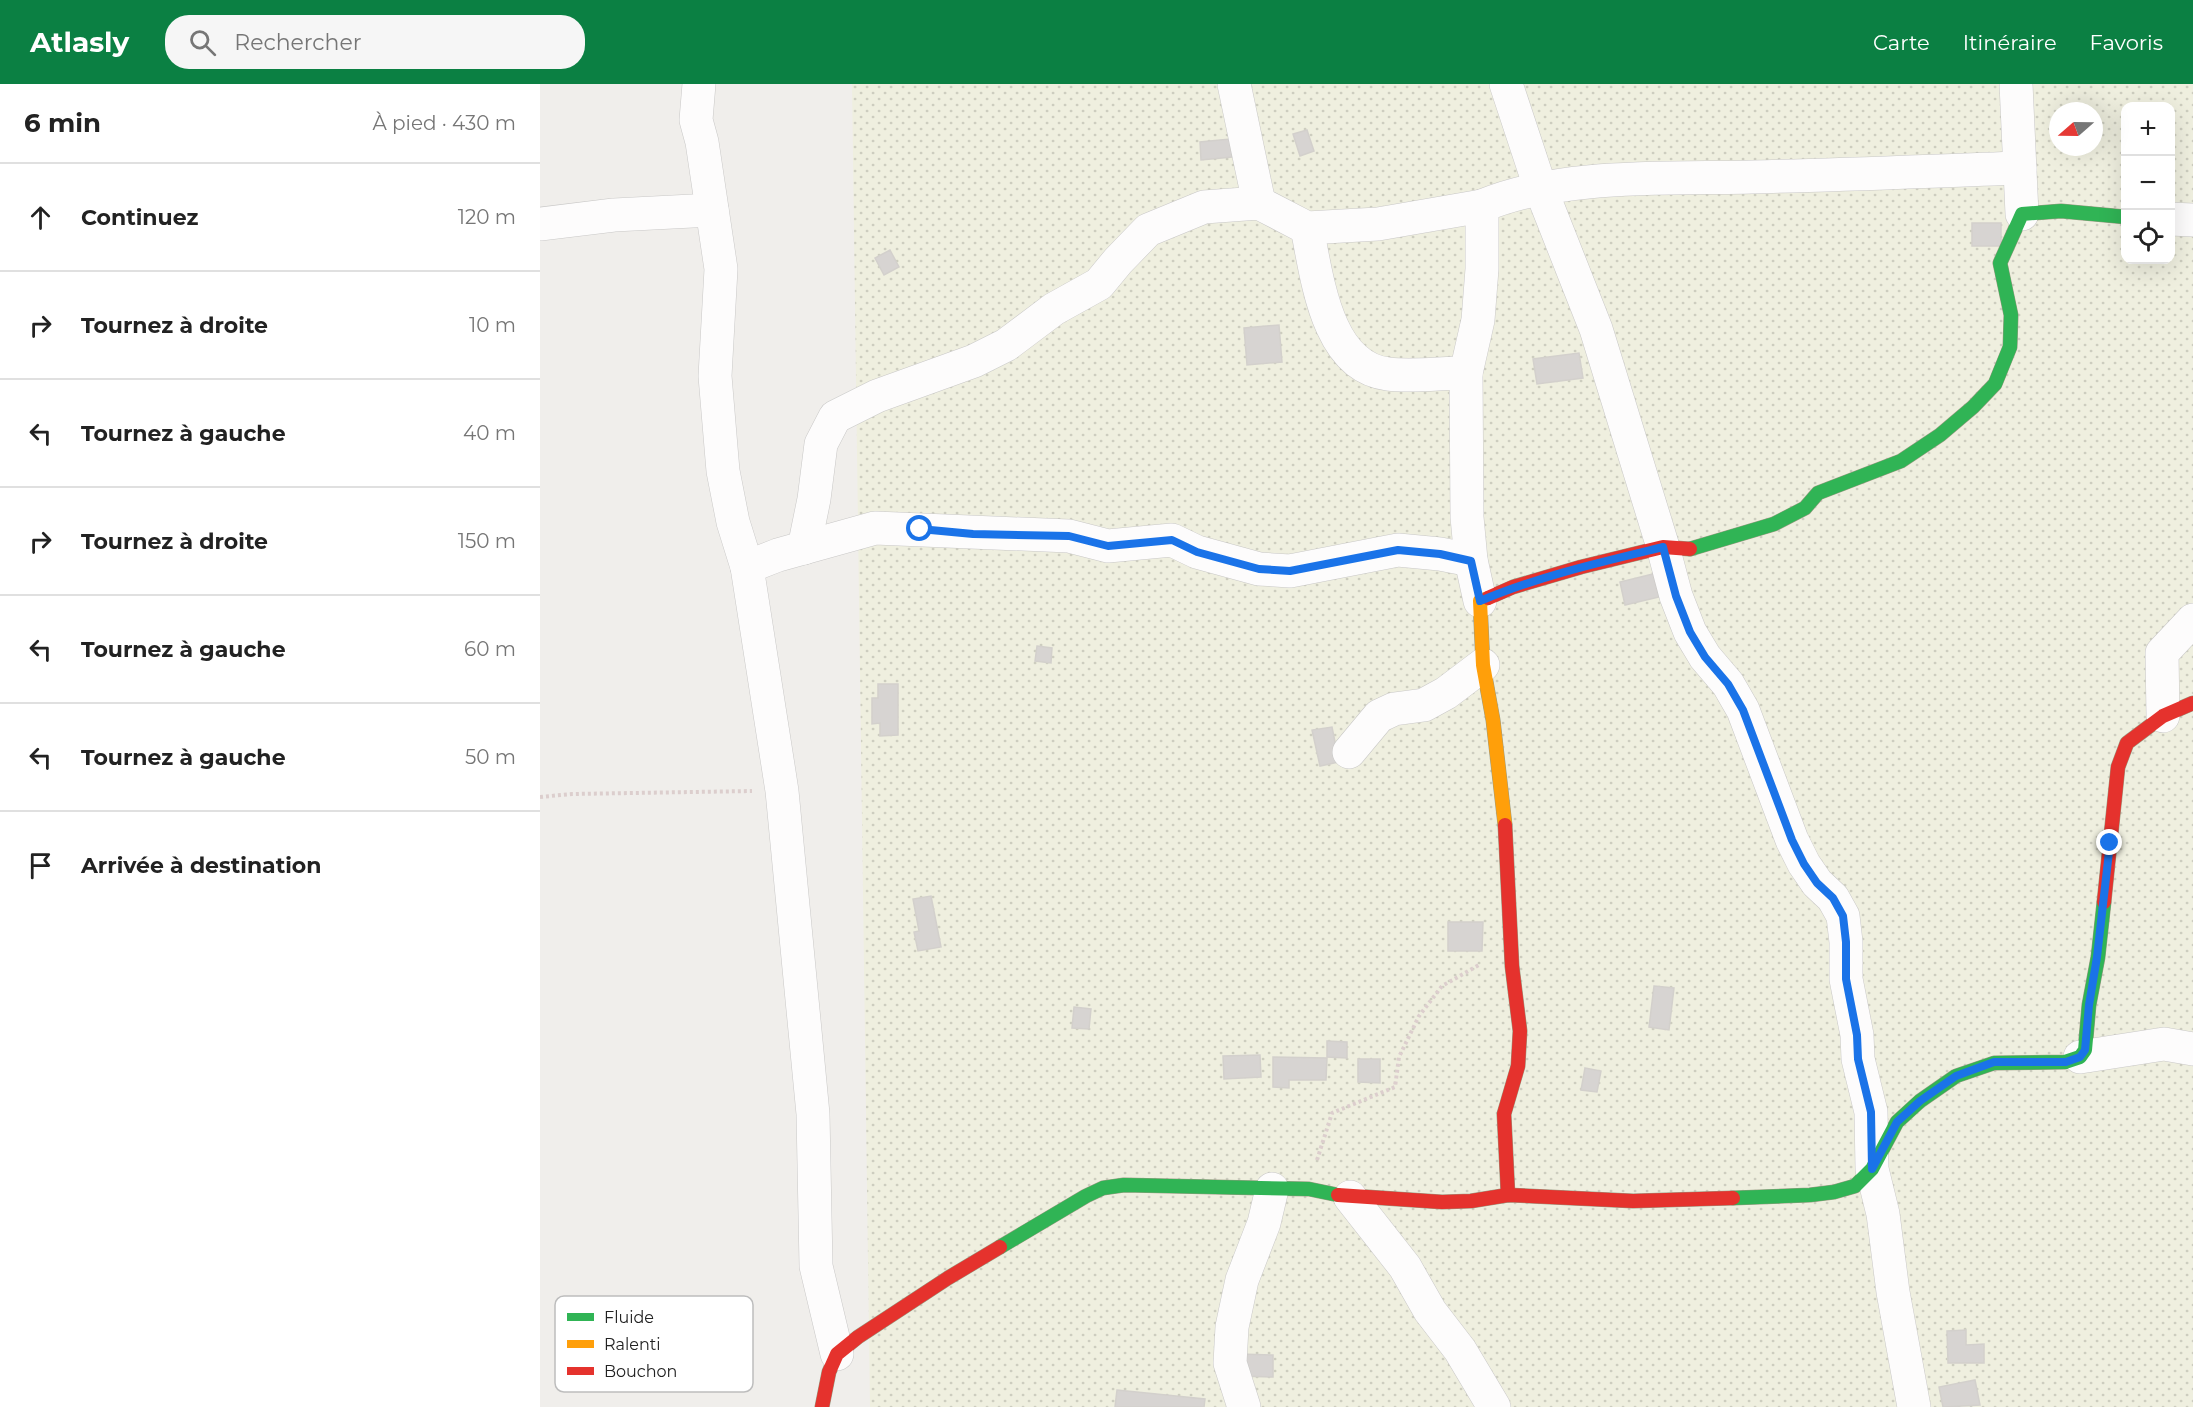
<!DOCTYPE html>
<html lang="fr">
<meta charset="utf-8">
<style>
:root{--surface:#fff;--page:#f6f6f6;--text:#222;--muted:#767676;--line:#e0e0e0;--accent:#0b8043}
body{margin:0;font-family:Montserrat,sans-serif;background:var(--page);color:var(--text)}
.controls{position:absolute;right:18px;top:18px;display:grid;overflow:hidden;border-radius:12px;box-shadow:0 6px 24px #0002}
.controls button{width:54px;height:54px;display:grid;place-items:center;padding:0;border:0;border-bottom:2px solid var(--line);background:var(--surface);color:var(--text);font:30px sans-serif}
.compass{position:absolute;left:1509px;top:18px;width:54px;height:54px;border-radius:50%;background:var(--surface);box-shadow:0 6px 24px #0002;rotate:250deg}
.stop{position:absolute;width:18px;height:18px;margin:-14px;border:4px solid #1a73e8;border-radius:50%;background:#fff}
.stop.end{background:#1a73e8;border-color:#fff;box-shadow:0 2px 6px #0008}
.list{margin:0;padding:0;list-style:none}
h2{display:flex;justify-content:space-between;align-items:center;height:78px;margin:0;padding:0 24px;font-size:26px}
h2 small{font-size:20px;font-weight:400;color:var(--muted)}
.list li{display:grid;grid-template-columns:39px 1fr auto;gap:18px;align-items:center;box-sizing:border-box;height:108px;padding:0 24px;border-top:2px solid var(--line)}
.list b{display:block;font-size:22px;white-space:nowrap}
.list em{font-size:20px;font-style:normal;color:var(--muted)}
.icon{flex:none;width:33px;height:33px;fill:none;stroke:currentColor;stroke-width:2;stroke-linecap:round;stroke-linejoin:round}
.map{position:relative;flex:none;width:1653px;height:1323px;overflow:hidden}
header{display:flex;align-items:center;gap:36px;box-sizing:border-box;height:84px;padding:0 30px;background:var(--accent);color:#fff}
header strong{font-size:28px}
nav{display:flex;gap:33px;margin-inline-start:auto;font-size:21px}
.search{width:420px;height:54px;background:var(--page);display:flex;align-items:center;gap:15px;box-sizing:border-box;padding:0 21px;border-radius:24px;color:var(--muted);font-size:22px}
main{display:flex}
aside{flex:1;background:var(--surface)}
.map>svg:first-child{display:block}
.farmland{fill:url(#farmland-dots);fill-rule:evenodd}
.building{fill:#d7d4d2;stroke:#d3d0cc;stroke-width:1.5}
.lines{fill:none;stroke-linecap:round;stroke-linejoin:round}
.street-casing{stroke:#c9c8c7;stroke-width:34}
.fast-casing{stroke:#999a82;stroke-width:15}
.slow-casing{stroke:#999a82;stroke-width:15}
.jam-casing{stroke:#999a82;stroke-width:15}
.path{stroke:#dccecd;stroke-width:4;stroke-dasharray:3 3;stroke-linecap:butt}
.street{stroke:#fdfcfc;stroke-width:33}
.fast{stroke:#30b455;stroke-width:14}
.slow{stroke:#ff9f0a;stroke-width:14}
.jam{stroke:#e5322d;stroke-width:14}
.route{stroke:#1a73e8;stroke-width:8}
.key{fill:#fff;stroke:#bdbdbd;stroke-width:1.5}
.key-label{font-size:16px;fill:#222}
</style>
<header>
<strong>Atlasly</strong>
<div class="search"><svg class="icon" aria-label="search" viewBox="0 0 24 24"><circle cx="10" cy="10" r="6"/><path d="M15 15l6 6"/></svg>Rechercher</div>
<nav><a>Carte</a><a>Itinéraire</a><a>Favoris</a></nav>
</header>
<main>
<aside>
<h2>6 min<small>À pied · 430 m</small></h2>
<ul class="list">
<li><svg class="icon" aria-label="ahead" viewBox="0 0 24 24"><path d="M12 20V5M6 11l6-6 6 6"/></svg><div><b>Continuez</b></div><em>120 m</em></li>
<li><svg class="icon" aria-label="right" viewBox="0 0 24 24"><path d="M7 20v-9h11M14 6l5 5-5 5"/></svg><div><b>Tournez à droite</b></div><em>10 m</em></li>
<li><svg class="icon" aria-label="left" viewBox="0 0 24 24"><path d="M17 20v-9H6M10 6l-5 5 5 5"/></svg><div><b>Tournez à gauche</b></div><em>40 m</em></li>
<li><svg class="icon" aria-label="right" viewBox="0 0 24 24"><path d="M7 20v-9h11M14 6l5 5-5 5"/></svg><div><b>Tournez à droite</b></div><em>150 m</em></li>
<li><svg class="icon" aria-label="left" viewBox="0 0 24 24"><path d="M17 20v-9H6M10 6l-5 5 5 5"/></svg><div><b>Tournez à gauche</b></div><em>60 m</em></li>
<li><svg class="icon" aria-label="left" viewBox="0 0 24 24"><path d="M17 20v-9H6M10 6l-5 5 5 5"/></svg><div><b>Tournez à gauche</b></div><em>50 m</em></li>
<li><svg class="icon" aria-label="arrive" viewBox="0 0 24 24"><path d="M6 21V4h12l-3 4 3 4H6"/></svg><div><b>Arrivée à destination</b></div></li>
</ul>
</aside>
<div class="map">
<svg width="1653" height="1323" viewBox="0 0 1653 1323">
<defs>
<pattern id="farmland-dots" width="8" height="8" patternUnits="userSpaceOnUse" patternTransform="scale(1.5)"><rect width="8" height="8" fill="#efefdf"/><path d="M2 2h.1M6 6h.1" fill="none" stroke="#cdcdbf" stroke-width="1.8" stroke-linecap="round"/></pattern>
</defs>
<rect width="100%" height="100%" fill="#f0eeeb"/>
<path class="farmland" d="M312 0H1653V1323H330ZM1586 22H1630V176H1586ZM1518 27H1554V63H1518Z"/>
<g class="building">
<path d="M767 46 774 67 760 72 753 50Z"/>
<path d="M690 55 692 73 661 76 660 58Z"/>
<rect x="1432" y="139" width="29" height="23"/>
<path d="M350 166 359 183 344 191 335 174Z"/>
<path d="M739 241 742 278 707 281 704 244Z"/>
<path d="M1039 269 1043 294 997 300 993 275Z"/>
<path d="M1113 490 1119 513 1085 521 1080 498Z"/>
<path d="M497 562 512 564 511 579 495 577Z"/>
<path d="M338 600H358V651L340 652V639L332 640V614H338Z"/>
<path d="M792 643 799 678 780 682 772 646Z"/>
<path d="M391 812 401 863 378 867 374 848 379 847 373 815Z"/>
<path d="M908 838H943L942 867H908Z"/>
<path d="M1114 902 1134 904 1129 946 1109 943Z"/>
<path d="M534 923 551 925 549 945 532 944Z"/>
<path d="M787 957 807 958V974L787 973Z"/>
<path d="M720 971 721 993 684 995 683 972Z"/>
<path d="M733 973 787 974 786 996H749V1004L733 1003Z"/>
<path d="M818 975H840V999L818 998Z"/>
<path d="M1045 984 1061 987 1057 1008 1041 1006Z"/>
<path d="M1426 1246V1261L1444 1260V1279H1408L1407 1247Z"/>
<path d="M699 1270 733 1271V1293L698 1292Z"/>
<path d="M1435 1296 1440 1321 1403 1323 1399 1303Z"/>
<path d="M577 1306 665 1315 664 1323H575Z"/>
</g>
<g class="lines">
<defs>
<g id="street">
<path d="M159 0 156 36 162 58 181 185 175 292 183 387 193 438 207 483 242 707 273 1030 276 1182 297 1270"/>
<path d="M694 0 719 119"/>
<path d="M966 0 1000 103 1056 245 1123 463 1136 512 1150 548 1165 573 1188 600 1203 626 1252 756 1264 780 1277 799 1293 814 1303 832 1306 858V895L1317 951 1318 975 1331 1028 1332 1085 1343 1130 1353 1208 1374 1323"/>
<path d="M1476 0 1482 130"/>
<path d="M1630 135 1653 136"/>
<path d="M0 140 74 131 172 126"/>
<path d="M767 144C777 192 786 283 848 290 873 293 901 289 926 289L927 433 931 476 940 517"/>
<path d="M926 289 938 236 942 185V122C1019 89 1129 95 1212 93 1301 91 1391 87 1480 84"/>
<path d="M264 464 274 415 281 360 295 333 337 312 434 277 466 261 514 225 559 200 578 177 608 146 664 123 719 119 767 144 838 140 942 122"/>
<path d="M207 483 238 471 335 444 529 452 568 462 632 456 657 468 719 485 750 487 858 466 900 470 931 476"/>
<path d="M1623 632 1622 569 1653 536"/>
<path d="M809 668 839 632 854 625 884 621 906 609 943 581"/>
<path d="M1540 973 1624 960 1653 965"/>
<path d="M810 1113 865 1183 890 1227 920 1266 954 1323"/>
<path d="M704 1323 690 1279 692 1243 702 1196 724 1139 732 1105"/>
</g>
<g id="fast">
<path d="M1150 465 1234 440 1265 424 1278 409 1361 377 1400 351 1433 323 1455 300 1470 263 1471 231 1460 179 1482 130 1521 127 1586 133"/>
<path d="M1193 1114 1270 1111 1294 1108 1315 1102 1332 1085 1357 1038 1380 1017 1416 992 1454 979 1525 978 1540 973 1545 966 1549 921 1558 873 1564 818"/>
<path d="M460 1163 546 1112 563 1104 584 1101 769 1105 798 1111"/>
</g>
<path id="slow" d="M948 514 940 517 943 581 953 636 965 741"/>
<g id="jam">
<path d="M948 514 973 503 1041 483 1123 463 1150 465"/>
<path d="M965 741 972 882 980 947 978 982 964 1030 968 1111"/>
<path d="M1564 818 1578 683 1587 659 1623 632 1653 619"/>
<path d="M798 1111 902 1118 931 1117 968 1111 1093 1117 1193 1114"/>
<path d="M282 1323 289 1288 297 1270 318 1253 408 1194 460 1163"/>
</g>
</defs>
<use href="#street" class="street-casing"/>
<use href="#fast" class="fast-casing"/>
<use href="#slow" class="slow-casing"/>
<use href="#jam" class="jam-casing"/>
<g class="path">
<path d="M0 713 32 710 212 707"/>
<path d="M777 1076 792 1029 855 1003 859 973 879 932 902 902 939 881"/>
</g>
<use href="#street" class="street"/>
<use href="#fast" class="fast"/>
<use href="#slow" class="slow"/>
<use href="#jam" class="jam"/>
</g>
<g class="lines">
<path class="route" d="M380 445 433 450 529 452 568 462 632 456 657 468 719 485 750 487 858 466 900 470 931 477 940 517C999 492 1061 478 1123 463L1136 512 1150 548 1165 573 1188 600 1203 626 1252 756 1264 780 1277 799 1293 814 1303 832 1306 858V895L1317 951 1318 975 1331 1028 1332 1085 1357 1038 1380 1017 1416 992 1454 978H1526L1540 973 1545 966 1549 921 1557 873 1570 759"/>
</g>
<rect x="15" y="1212" width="198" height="96" rx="9" class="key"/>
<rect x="27" y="1229" width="27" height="8" fill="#30b455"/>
<rect x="27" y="1256" width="27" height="8" fill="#ff9f0a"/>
<rect x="27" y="1283" width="27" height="8" fill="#e5322d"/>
<g class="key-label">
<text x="64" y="1239">Fluide</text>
<text x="64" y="1266">Ralenti</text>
<text x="64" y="1293">Bouchon</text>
</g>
</svg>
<div class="controls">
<button>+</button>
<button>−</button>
<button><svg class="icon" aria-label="locate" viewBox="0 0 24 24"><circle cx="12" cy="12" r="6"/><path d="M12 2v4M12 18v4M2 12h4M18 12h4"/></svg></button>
</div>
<svg class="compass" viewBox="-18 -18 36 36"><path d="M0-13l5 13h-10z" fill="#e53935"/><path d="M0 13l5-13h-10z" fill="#767676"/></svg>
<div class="stop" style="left:380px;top:445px"></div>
<div class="stop end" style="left:1570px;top:759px"></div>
</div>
</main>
